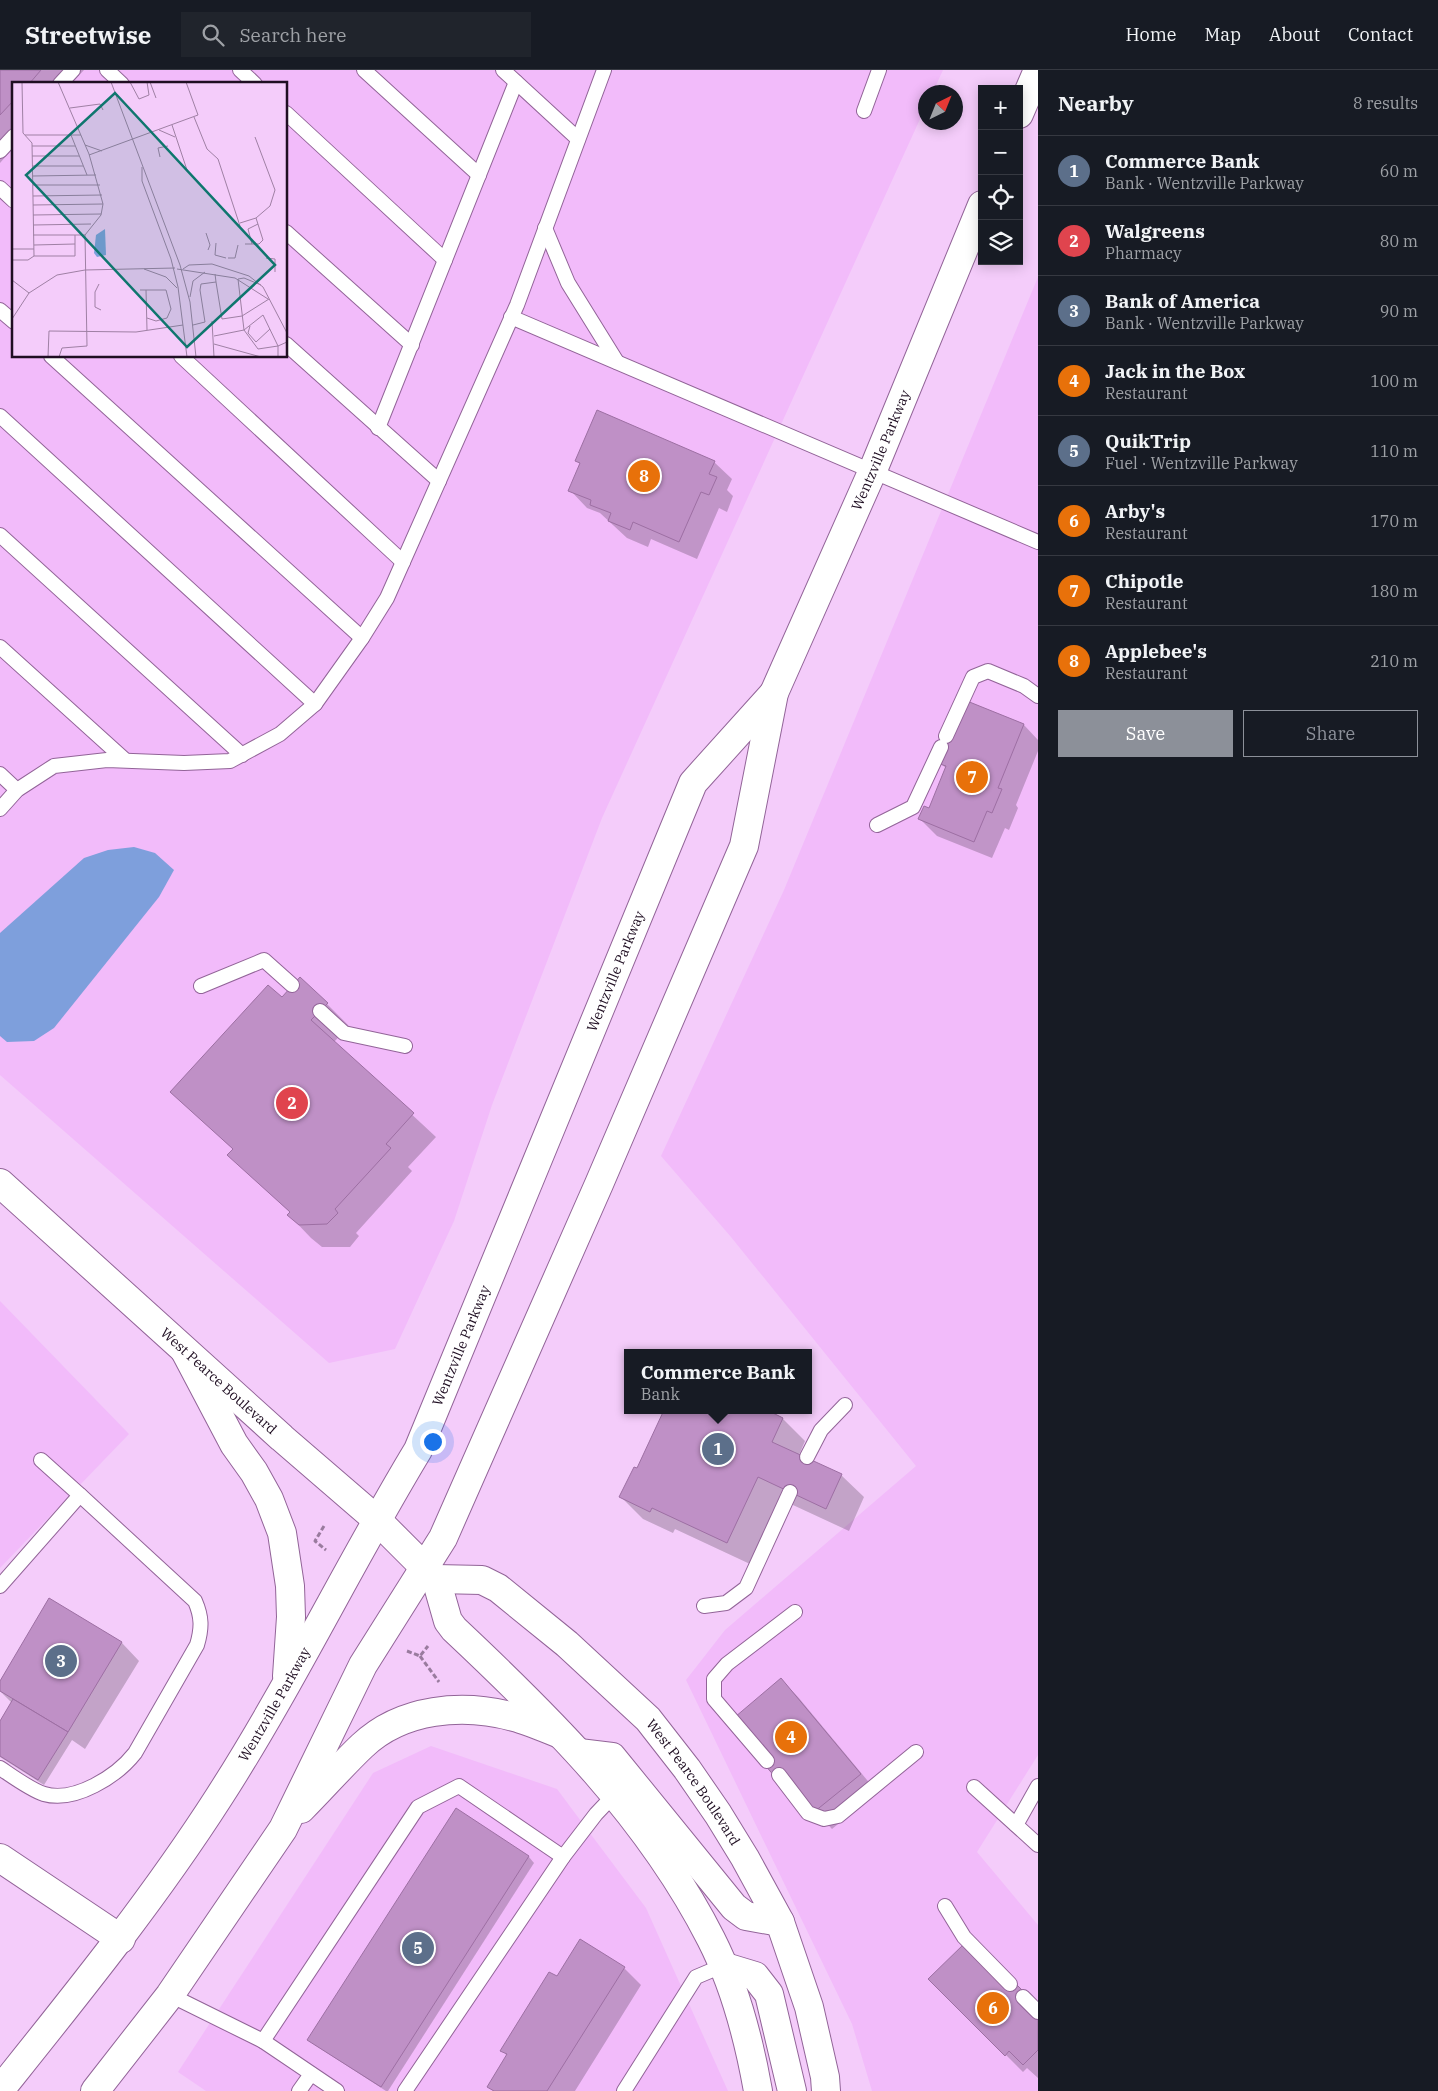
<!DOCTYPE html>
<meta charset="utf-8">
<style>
:root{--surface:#171b24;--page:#20242c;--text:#f1f3f6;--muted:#9ea1a6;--line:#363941;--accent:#8c9099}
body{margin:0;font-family:"IBM Plex Serif",serif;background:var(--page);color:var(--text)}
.controls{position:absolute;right:15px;top:15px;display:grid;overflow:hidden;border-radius:0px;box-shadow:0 2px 12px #0003}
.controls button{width:45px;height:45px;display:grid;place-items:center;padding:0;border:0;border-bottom:1px solid var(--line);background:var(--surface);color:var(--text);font:25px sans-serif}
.compass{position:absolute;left:918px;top:15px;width:45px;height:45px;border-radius:50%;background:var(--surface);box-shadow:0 2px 12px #0003;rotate:43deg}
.you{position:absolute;left:432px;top:1371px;width:18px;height:18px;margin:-12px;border:4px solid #fff;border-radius:50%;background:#1a73e8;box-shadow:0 0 0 8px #1a73e833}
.badge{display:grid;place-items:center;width:32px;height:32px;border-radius:50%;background:var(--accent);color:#fff;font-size:16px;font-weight:700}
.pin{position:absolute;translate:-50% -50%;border:2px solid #fff;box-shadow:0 1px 5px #0006}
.popup{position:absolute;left:624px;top:1279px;width:188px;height:65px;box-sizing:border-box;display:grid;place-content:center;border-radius:0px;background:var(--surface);filter:drop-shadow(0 1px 4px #0005);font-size:16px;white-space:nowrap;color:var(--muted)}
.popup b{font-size:19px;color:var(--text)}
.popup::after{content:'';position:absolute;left:50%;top:100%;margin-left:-10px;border:10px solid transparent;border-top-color:var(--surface)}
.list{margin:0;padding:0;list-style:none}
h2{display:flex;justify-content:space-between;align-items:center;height:65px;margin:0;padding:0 20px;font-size:21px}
h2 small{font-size:16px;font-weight:400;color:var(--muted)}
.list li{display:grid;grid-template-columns:32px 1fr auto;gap:15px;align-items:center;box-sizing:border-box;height:70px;padding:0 20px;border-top:1px solid var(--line)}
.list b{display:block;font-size:19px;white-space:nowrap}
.list p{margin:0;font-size:16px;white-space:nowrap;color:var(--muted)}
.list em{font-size:16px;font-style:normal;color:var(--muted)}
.actions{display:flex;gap:10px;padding:15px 20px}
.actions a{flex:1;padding:11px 0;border:1px solid var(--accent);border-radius:0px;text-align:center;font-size:18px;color:var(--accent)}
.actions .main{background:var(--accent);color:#fff}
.icon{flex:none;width:28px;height:28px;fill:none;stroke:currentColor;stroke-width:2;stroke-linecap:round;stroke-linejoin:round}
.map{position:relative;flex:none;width:1038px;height:2021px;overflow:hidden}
header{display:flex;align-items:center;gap:30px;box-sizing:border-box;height:70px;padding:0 25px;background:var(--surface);border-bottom:1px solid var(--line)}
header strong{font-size:24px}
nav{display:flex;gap:28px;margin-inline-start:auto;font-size:18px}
.search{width:350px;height:45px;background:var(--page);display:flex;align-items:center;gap:12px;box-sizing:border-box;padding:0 18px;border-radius:0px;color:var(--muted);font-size:19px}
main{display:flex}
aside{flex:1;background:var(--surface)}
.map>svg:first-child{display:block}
.built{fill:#f2bbfa;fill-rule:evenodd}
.water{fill:#7e9fdc}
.shadow{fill:#0003}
.building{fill:#bf90c6;stroke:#9d6fa3}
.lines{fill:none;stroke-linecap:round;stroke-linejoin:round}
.lane-casing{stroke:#926498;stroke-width:16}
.street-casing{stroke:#926498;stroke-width:30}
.secondary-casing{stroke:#926498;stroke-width:30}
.primary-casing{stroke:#926498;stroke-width:30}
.path{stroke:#997b9e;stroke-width:3;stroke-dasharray:5 2.5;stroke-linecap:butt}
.lane{stroke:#fff;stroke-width:14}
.street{stroke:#fff;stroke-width:28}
.secondary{stroke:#fff;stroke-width:28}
.primary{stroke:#fff;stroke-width:28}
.labels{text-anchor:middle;stroke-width:4;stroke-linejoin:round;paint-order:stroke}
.street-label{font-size:14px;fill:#1f0e22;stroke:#fdfdfd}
.inset-road{fill:none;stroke:#9f80a4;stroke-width:1}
.view{fill:#0f766e;fill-opacity:0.15;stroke:#0f766e;stroke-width:2.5}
.inset-edge{fill:none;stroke:#1f0e22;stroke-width:2.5}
</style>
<header>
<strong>Streetwise</strong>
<div class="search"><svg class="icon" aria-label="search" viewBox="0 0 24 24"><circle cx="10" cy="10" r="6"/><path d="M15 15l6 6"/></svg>Search here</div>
<nav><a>Home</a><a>Map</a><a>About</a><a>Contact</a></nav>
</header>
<main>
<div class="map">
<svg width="1038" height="2021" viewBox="0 0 1038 2021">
<rect width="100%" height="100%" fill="#f4ccfa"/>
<g class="built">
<path d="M0 0H943L933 22H926L925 38 602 748 492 1035 454 1151 395 1279 329 1293 0 1005ZM14 14H286V286H14Z"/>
<path d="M1038 207V1685L977 1782 1038 1855V2021H872L852 1954 686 1610 725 1560 916 1396 731 1167 661 1086 784 820Z"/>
<path d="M0 1231 129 1364 0 1498Z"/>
<path d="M431 1676 557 1719 646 1838 728 2021H206L178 2002 373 1703Z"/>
</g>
<path class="water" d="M134 777 155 783 174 800 159 827 54 958 34 971 7 972 0 966V863L84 788 108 780Z"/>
<g class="shadow">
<path d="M0 0H84L71 14H14V77L0 93Z"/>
<path d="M577 390 714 392 732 409 727 420 733 426 727 442 719 438 697 489 651 469 648 477 627 468 600 443 587 438 570 420 581 394Z"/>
<path d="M967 632 1024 655 1038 670V681L1016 735 1018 738 1009 760 1005 758 992 788 937 766 920 749 929 739 946 698 941 694Z"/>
<path d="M282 929 327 934 349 956 334 972 436 1067 408 1097 412 1101 356 1163 359 1166 350 1177H322L311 1168 289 1145 291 1143 229 1085 234 1080 172 1022Z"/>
<path d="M764 1340 783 1349 805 1371 799 1385 841 1405 864 1427 849 1461 780 1429 750 1494 675 1459 673 1463 643 1449 621 1427 638 1400Z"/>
<path d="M50 1530 122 1573 139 1591 85 1679 72 1670 44 1715 0 1687V1653L12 1633 0 1621V1613Z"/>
<path d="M781 1610 798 1627 877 1722 832 1759 815 1741Z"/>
<path d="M456 1740 529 1787 534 1793 388 2021H386L315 1975 309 1970Z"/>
<path d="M624 1898 641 1915 575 2021H493L488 2016 507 1986 502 1980 557 1908Z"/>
<path d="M930 1909 1038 1948V2008L1027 1998 1023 2002Z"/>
</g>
<g class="building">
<path d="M0 0H41L29 14H14V30L0 45Z"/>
<path d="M597 340 715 391 709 404 717 407 709 425 701 422 679 472 633 452 630 460 608 451 611 443 590 435 591 430 568 421 580 393 575 391Z"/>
<path d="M967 631 1024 654 998 718 1002 719 992 743 987 741 974 772 918 749 924 736 929 738 946 696 940 694 943 665Z"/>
<path d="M300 907 328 933 311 950 414 1043 386 1074 391 1078 335 1139 338 1143 327 1154 299 1155 287 1145 290 1142 227 1085 233 1079 170 1022 268 915 282 927Z"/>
<path d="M664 1340H767L783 1348 772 1372 842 1404 826 1439 758 1407 727 1473 652 1438 650 1442 619 1427 634 1397 637 1398Z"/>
<path d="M49 1528 122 1572 68 1662 0 1621V1611Z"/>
<path d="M781 1608 861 1704 814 1742 776 1708 764 1694 735 1647Z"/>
<path d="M13 1629 68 1662 38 1710 0 1686V1651Z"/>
<path d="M456 1738 529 1786 381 2017 307 1970Z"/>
<path d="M580 1869 625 1897 547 2021H494L487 2017 507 1984 500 1981 549 1902 557 1906Z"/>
<path d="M965 1873 1013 1911 1026 1924 1038 1947V1980L1023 1995 1009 1981 1005 1986 928 1909Z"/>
</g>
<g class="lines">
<defs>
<g id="lane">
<path d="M107 0 122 14"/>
<path d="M240 0 255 14"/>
<path d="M364 0 479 105"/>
<path d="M503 0 578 69"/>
<path d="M60 14 73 0"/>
<path d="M864 41 879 0"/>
<path d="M286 43 445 190"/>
<path d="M0 81 14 66"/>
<path d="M0 118 14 131"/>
<path d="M545 158 568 213 617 292"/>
<path d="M286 162 412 275"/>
<path d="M0 240 14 252"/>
<path d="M511 247 1038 472"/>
<path d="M286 274 439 411"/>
<path d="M51 286 362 568"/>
<path d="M181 286 403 492"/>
<path d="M0 346 315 634"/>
<path d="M378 358 516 12"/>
<path d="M0 465 242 685"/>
<path d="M0 577 125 690"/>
<path d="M946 666 973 607 988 601 1024 616 1038 626"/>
<path d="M0 704 17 720"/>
<path d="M0 739 17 720 54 696 107 690 184 693 230 691 280 664 315 634 362 568 387 528 517 235 604 0"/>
<path d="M877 755 913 737 941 677"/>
<path d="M201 916 264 890 292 915"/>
<path d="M320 941 344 963 405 976"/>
<path d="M807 1387 821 1360 845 1335"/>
<path d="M0 1516 80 1425 41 1390"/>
<path d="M704 1536 726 1533 746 1518 790 1422"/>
<path d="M767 1691 714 1629V1609L727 1594 795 1542"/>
<path d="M0 1698C12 1706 31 1720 44 1724 75 1733 117 1706 135 1683L197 1575C202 1558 202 1547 195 1531L80 1425"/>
<path d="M779 1705 808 1743 824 1749 838 1746 916 1682"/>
<path d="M974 1717 1038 1775"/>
<path d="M1016 1755 1038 1716"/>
<path d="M945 1836 964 1867 1010 1914"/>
<path d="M170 1925 263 1971 418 1737 459 1716 563 1787 596 1744 615 1724"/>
<path d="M1023 1927 1038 1942"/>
<path d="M263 1971 337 2021"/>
<path d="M299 2021 311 2004"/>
<path d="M405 2021 563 1787"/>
<path d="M624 2021 696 1907 722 1896"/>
</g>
<path id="street" d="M0 1788 121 1869"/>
<g id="secondary">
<path id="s1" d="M0 1113 282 1368 376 1449 436 1509 448 1551 454 1559C552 1651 649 1747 711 1869 735 1916 749 1970 758 2021"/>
<path id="s2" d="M436 1509 482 1510 498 1518 567 1574 648 1649 687 1699 718 1744 745 1788 780 1852 809 1937 825 2007 826 2021"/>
<path d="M579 1683 612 1687 734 1837 746 1846 780 1852"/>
<path d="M722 1896 755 1906 769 1924 792 2021"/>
</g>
<g id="primary">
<path d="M1019 44 1038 0"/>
<path d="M185 1281 234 1374 254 1402 269 1429 282 1463 290 1516 291 1547 287 1606"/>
<path d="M301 1739C322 1718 341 1696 362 1676 402 1638 463 1633 514 1647 529 1651 545 1658 560 1664"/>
<path id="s3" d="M0 2020C76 1925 153 1830 219 1727 291 1615 349 1494 418 1380L693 713 774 623"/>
<path id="s4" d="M95 2021 170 1925 283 1759 363 1595 443 1468 599 1114 744 776 774 623 873 400 982 135"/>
</g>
</defs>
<use href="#lane" class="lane-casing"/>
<use href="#street" class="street-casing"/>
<use href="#secondary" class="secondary-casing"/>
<use href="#primary" class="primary-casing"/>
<g class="path">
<path d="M324 1456 315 1471 326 1480"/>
<path d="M407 1581 420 1586 428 1576"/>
<path d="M420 1586 439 1612"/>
</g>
<use href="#lane" class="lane"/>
<use href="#street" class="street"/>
<use href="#secondary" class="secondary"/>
<use href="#primary" class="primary"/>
</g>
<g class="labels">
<g class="street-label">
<text dy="5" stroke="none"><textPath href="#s4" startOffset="1831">Wentzville Parkway</textPath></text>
<text dy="5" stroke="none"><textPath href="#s3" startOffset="1284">Wentzville Parkway</textPath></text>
<text dy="5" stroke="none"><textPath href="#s3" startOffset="879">Wentzville Parkway</textPath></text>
<text dy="5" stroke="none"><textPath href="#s1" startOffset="295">West Pearce Boulevard</textPath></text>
<text dy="5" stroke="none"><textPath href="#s3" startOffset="474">Wentzville Parkway</textPath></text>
<text dy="5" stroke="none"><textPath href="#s2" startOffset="341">West Pearce Boulevard</textPath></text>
</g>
</g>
<g transform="translate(12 12)">
<rect width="275" height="275" fill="#f4ccfa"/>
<path d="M93 147 94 173 85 175 82 171 84 153Z" fill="#7e9fdc"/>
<path class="inset-road" d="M46 0 77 72 91 122 89 133 73 153 75 264 50 266 47 275M99 0 168 183 178 220 184 275M118 0 127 17 137 13 135 0M138 0 144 16M58 26 88 22 91 28M182 35 195 67 206 77 228 144M160 43 175 88M147 48 163 55M13 53H69M59 53 75 93M243 55 263 108 258 124 244 136M73 63 90 69M20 64H63M77 73 186 33 174 0M20 74H67M148 75 146 66 156 64M20 84H71M130 85V99L159 177 166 205 175 275M21 94 84 93M21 103H88M21 114 90 113M21 123 91 122M21 133 89 132M228 141 244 136 251 158 247 162H233M21 143 79 142M194 151 198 163 196 168M21 153H73M204 161 203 173 214 176M240 162 236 147 246 142M22 163 63 162M0 167H22M22 174H63V153M216 176H223L226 163M254 176 263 177V190M0 178H16L22 174 20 61 11 51 10 0M132 187 154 195 165 206M165 187 223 196 256 217M171 187 177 183 200 182 237 194 251 205 275 251M226 197 232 196 249 203M0 198 17 211M204 200 210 237 230 234 257 217M87 202 83 210V225L89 228M128 208H134L135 248M134 208H154L159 227 155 236 144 239 135 236M178 215 181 199 193 190M0 237 17 211 45 193 73 188 163 186M200 239 202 275M181 243 193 240 188 208 189 202 204 200 203 192M238 244 236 251 244 260 258 247M202 254 232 248 246 267 266 264 251 233 232 248 226 197M202 262 249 275M36 275 37 249 124 250 171 243M266 275V264L275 260"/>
<path class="view" d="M103 11 263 183 175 265 14 93Z"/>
<rect width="275" height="275" class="inset-edge"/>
</g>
</svg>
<div class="controls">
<button>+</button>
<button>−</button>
<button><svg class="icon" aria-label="locate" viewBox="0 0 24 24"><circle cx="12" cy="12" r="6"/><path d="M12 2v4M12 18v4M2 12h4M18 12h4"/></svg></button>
<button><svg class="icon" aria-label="layers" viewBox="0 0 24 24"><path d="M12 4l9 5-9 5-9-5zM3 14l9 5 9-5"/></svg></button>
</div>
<svg class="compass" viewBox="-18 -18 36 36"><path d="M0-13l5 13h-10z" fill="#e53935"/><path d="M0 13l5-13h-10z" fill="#9ea1a6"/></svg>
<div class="you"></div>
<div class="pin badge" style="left:718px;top:1379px;background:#5c6f8a">1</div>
<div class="popup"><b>Commerce Bank</b>Bank</div>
<div class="pin badge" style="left:292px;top:1033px;background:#e0444e">2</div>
<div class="pin badge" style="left:61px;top:1591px;background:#5c6f8a">3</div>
<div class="pin badge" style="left:791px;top:1667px;background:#e8710a">4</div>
<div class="pin badge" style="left:418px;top:1878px;background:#5c6f8a">5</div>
<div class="pin badge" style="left:993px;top:1938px;background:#e8710a">6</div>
<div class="pin badge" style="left:972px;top:707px;background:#e8710a">7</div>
<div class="pin badge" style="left:644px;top:406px;background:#e8710a">8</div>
</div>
<aside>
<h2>Nearby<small>8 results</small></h2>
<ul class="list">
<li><span class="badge" style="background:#5c6f8a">1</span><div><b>Commerce Bank</b><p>Bank · Wentzville Parkway</p></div><em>60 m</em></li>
<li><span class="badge" style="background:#e0444e">2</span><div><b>Walgreens</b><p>Pharmacy</p></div><em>80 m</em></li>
<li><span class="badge" style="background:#5c6f8a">3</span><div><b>Bank of America</b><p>Bank · Wentzville Parkway</p></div><em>90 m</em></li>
<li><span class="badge" style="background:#e8710a">4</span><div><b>Jack in the Box</b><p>Restaurant</p></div><em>100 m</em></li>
<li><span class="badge" style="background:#5c6f8a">5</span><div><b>QuikTrip</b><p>Fuel · Wentzville Parkway</p></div><em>110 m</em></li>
<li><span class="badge" style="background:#e8710a">6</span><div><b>Arby's</b><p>Restaurant</p></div><em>170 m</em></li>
<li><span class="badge" style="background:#e8710a">7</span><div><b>Chipotle</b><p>Restaurant</p></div><em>180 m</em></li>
<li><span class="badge" style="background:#e8710a">8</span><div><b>Applebee's</b><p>Restaurant</p></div><em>210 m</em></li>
</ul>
<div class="actions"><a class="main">Save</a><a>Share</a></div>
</aside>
</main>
